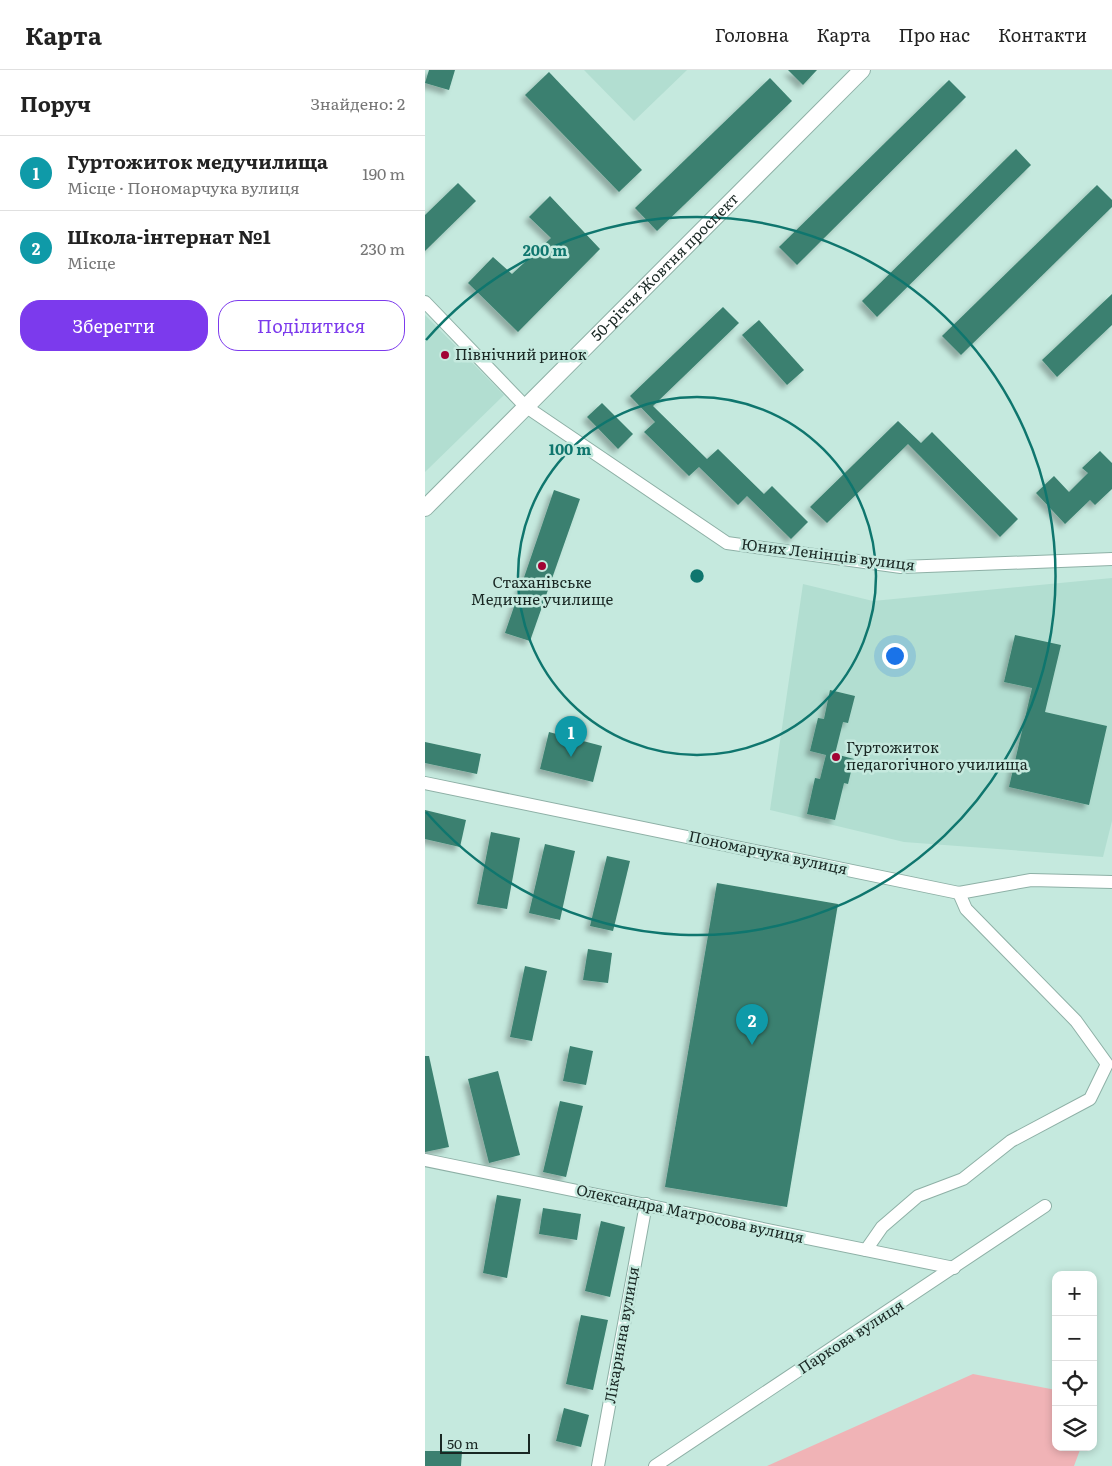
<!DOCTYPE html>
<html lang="uk">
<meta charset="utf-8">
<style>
:root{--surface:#fff;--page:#f2f2f2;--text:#222;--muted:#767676;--line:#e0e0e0;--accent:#7c3aed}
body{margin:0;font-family:Literata,serif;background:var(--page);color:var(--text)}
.controls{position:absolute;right:15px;bottom:15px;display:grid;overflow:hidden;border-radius:10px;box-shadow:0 2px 8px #0003}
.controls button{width:45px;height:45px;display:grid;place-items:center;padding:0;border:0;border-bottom:1px solid var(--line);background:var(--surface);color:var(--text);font:25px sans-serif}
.scale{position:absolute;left:15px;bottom:12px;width:90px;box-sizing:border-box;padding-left:5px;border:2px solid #192723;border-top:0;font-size:14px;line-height:18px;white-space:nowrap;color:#192723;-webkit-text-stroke:4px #c5e9de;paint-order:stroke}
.you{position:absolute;left:469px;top:585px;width:18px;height:18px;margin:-12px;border:4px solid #fff;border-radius:50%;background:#1a73e8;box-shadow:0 0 0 8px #1a73e833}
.badge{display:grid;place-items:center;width:32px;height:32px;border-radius:50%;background:var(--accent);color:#fff;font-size:16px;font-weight:700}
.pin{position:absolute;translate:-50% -41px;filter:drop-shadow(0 1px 2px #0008)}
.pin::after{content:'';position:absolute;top:26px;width:18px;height:15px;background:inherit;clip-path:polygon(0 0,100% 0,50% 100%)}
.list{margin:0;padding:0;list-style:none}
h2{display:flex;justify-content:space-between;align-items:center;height:65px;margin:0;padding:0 20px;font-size:21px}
h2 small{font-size:16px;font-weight:400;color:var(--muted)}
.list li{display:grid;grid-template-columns:32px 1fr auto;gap:15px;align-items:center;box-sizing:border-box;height:75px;padding:0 20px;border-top:1px solid var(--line)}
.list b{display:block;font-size:19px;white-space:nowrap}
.list p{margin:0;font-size:16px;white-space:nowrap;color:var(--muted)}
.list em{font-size:16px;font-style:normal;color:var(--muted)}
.actions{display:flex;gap:10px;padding:15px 20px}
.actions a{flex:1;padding:11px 0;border:1px solid var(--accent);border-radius:20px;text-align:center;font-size:18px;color:var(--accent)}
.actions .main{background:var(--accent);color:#fff}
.icon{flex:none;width:28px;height:28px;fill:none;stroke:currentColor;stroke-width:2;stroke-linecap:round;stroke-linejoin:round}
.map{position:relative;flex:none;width:687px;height:1396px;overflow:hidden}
header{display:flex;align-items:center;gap:30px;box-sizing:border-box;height:70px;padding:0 25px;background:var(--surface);border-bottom:1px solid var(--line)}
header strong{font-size:24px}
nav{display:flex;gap:28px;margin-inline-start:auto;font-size:18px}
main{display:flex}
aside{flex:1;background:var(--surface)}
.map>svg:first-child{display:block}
.built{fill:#b2ded1}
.green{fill:#f0b3b6}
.building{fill:#3a806f;filter:url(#shadow)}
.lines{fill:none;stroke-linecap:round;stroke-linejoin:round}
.minor-casing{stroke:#8eb0a6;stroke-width:14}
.tertiary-casing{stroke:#8eb0a6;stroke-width:18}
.minor{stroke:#fff;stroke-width:12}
.tertiary{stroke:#fff;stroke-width:16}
.ring{fill:none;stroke:#0f766e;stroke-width:2.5}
.poi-dot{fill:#a20334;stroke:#c5e9de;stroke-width:2}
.labels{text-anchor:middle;stroke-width:5;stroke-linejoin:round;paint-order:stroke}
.street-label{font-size:15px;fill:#192723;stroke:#c5e9de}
.poi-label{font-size:15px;fill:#192723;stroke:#c5e9de;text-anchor:start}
.centre{fill:#0f766e;stroke:#c5e9de;stroke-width:2.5}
.ring-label{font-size:15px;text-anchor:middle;font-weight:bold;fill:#0f766e;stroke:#c5e9de;stroke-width:5;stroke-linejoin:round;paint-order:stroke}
</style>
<header>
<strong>Карта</strong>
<nav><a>Головна</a><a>Карта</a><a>Про нас</a><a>Контакти</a></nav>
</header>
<main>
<aside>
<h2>Поруч<small>Знайдено: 2</small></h2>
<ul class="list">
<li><span class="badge" style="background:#0f9aa8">1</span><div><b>Гуртожиток медучилища</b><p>Місце · Пономарчука вулиця</p></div><em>190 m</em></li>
<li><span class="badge" style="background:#0f9aa8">2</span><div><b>Школа-інтернат №1</b><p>Місце</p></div><em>230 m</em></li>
</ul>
<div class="actions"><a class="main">Зберегти</a><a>Поділитися</a></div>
</aside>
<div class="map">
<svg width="687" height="1396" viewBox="0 0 687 1396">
<defs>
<filter id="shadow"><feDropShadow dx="-4.5" dy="4.5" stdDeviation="2.5" flood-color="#0004"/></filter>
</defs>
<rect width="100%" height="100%" fill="#c5e9de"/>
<g class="built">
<path d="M159 0H262L209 51Z"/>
<path d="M0 245 79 325 0 402Z"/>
<path d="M687 508V751L678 787 479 772 345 740 378 514 448 531Z"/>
</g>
<path class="green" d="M548 1304 631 1320V1377H656L649 1396H342Z"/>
<g class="building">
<path d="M4 0H30L24 20 0 13Z"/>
<path d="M363 0H392L378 15Z"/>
<path d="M124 2 217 100 194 122 100 25Z"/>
<path d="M345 8 367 31 232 161 210 138Z"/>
<path d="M524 10 541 27 372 195 354 177Z"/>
<path d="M591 79 606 95 452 247 437 231Z"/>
<path d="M33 113 51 131 0 181V145Z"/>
<path d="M672 115 687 130V137L536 285 517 266Z"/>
<path d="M125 126 175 179 93 262 43 213 68 187 87 204 126 168 104 147Z"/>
<path d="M687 224V255L632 307 617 290Z"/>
<path d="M298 237 314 253 228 336 282 389 293 379 339 424 347 416 383 452 366 469 322 426 313 435 274 397 264 406 219 362 230 352 205 326Z"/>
<path d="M334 250 379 300 362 315 317 265Z"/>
<path d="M177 333 208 364 193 379 162 347Z"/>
<path d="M473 351 496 373 507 362 593 449 575 467 483 374 402 453 385 437Z"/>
<path d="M675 381 687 393V419L670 435 665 430 640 454 611 423 629 406 644 422 663 403 657 398Z"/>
<path d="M129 420 155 429 105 571 80 563Z"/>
<path d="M590 565 636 575 620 642 682 656 664 735 584 717 607 618 579 612Z"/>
<path d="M405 620 430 626 423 653 418 652 410 684 429 689 423 714 419 713 410 750 382 744 390 708 395 709 401 685 385 681 393 648 399 649Z"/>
<path d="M124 662 177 676 168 712 115 699Z"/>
<path d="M0 672 56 684 52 704 0 693Z"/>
<path d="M0 740 41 750 35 777 0 769Z"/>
<path d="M66 762 95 768 82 839 52 834Z"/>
<path d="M120 774 150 781 135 850 104 843Z"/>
<path d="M182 786 205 791 188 861 165 856Z"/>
<path d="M292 813 413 834 362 1137 240 1117Z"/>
<path d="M163 879 187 883 183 913 158 910Z"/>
<path d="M100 896 122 901 107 971 85 967Z"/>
<path d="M145 976 168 981 161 1015 138 1011Z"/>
<path d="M0 986H4L24 1077 0 1082Z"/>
<path d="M73 1001 95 1085 64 1093 43 1009Z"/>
<path d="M135 1031 158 1036 141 1107 118 1102Z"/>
<path d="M72 1125 96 1129 82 1208 58 1203Z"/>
<path d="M118 1138 156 1144 152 1170 114 1164Z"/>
<path d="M176 1151 200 1157 185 1227 160 1221Z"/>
<path d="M156 1245 183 1250 168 1320 141 1314Z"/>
<path d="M139 1338 164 1345 156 1377 131 1371Z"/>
<path d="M0 1381H37L36 1396H0Z"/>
</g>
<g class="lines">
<defs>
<g id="minor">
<path d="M0 232 100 336 302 473 476 497 687 489"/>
<path d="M0 713 534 823 606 810 687 812"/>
<path d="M0 1090 529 1198"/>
<path d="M441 1180 457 1157 493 1126 538 1109 586 1071 665 1029 682 994 651 951 541 839 534 823"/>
<path d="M173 1396 221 1134"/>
<path d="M230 1396 620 1136"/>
</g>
<g id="tertiary">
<path id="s1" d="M0 438 437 0"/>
</g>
</defs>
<use href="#minor" class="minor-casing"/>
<use href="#tertiary" class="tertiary-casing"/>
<use href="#minor" class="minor"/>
<use href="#tertiary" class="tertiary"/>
</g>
<g class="ring">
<circle cx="272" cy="506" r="179"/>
<path d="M1 270A359 359 0 1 1 1 742"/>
</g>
<g class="poi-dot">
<circle cx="20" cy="285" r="5"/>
<circle cx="117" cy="496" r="5"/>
<circle cx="411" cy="687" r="5"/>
</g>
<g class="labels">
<g class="street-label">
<text dy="5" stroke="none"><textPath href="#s1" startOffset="340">50-річчя Жовтня проспект</textPath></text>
<text transform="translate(403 485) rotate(7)" y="5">Юних Ленінців вулиця</text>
<text transform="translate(343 783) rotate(12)" y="5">Пономарчука вулиця</text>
<text transform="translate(265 1144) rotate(12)" y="5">Олександра Матросова вулиця</text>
<text transform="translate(197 1265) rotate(-80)" y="5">Лікарняна вулиця</text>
<text transform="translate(426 1267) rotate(-33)" y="5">Паркова вулиця</text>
</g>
<g class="poi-label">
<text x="30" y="290">Північний ринок</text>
<text x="117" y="518" text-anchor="middle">Стаханівське<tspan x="117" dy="17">Медичне училище</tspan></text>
<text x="421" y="683">Гуртожиток<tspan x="421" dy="17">педагогічного училища</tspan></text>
</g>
</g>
<circle cx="272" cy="506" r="8" class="centre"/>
<g class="ring-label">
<text x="120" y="186">200 m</text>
<text x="145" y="385">100 m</text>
</g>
</svg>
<div class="controls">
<button>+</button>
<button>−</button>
<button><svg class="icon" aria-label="locate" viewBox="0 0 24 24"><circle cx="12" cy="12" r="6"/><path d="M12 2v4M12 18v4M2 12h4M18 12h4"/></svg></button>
<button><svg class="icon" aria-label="layers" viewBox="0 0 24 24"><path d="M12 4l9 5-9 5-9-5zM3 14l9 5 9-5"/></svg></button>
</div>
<div class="scale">50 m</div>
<div class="you"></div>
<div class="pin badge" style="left:146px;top:687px;background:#0f9aa8">1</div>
<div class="pin badge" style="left:327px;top:975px;background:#0f9aa8">2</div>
</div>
</main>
